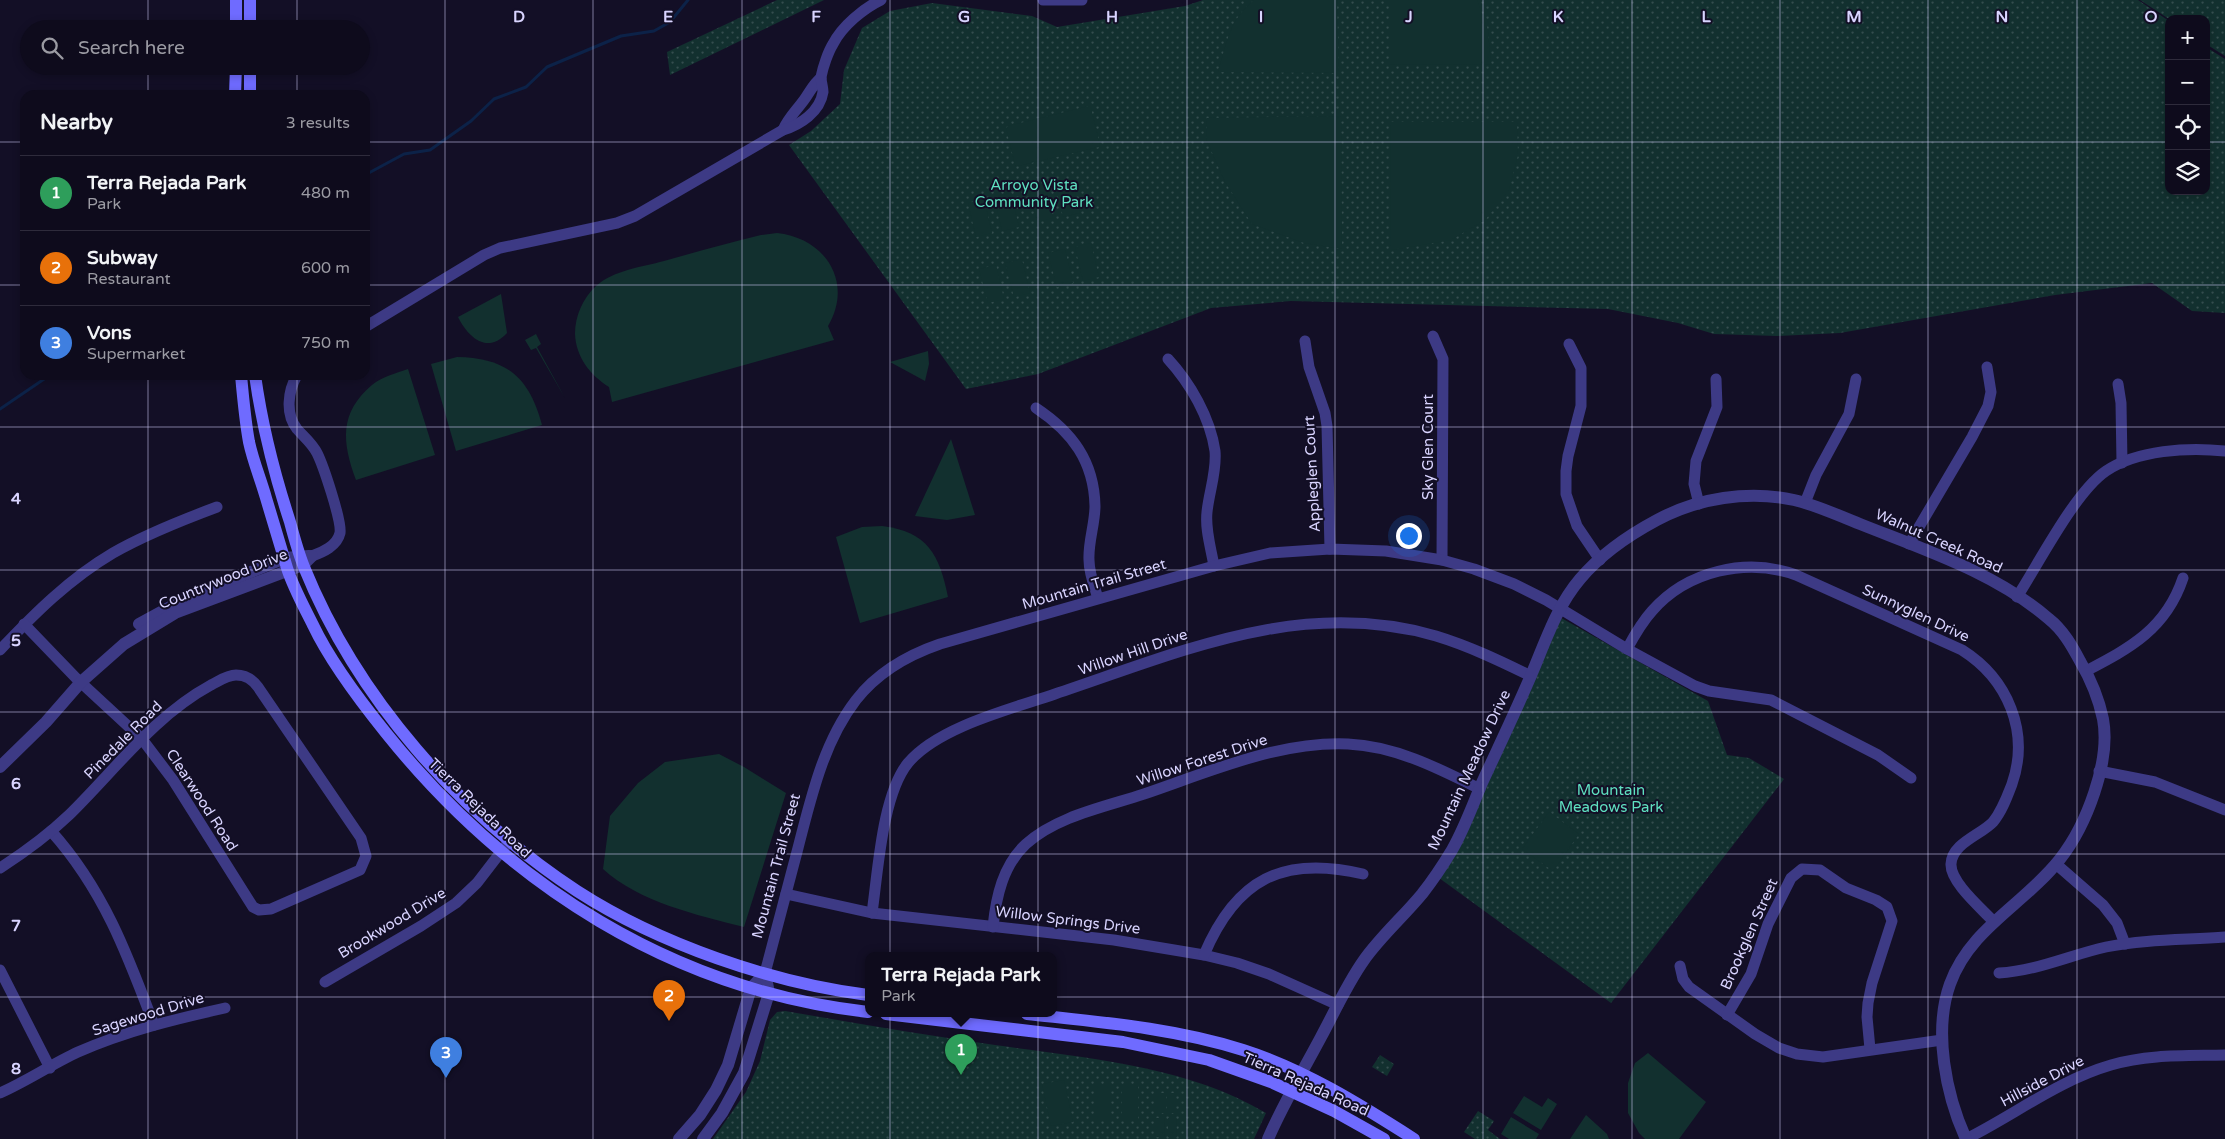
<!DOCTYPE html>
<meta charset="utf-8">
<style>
:root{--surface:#0e0b1c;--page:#1c1929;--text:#f1f3f6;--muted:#9b9ba3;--line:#2e2b3b;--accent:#00e5ff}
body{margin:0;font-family:"Varela Round",sans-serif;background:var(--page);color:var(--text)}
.controls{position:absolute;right:15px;top:15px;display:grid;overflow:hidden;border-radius:10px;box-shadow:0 2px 8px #0003}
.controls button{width:45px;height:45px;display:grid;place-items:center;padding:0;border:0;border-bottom:1px solid var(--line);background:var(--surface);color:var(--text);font:25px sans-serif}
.you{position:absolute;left:1408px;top:535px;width:18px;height:18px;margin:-12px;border:4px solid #fff;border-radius:50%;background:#1a73e8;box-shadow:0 0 0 8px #1a73e833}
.badge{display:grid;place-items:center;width:32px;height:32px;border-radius:50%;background:var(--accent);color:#fff;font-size:16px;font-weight:700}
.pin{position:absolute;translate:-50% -41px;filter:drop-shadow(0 1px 2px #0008)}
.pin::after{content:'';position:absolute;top:26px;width:18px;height:15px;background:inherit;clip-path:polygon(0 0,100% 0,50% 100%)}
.popup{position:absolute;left:865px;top:952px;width:192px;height:65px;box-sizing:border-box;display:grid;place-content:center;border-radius:10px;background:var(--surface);filter:drop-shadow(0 1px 4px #0005);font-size:16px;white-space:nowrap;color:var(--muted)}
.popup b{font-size:19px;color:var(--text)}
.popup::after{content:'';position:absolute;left:50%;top:100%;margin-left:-10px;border:10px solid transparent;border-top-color:var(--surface)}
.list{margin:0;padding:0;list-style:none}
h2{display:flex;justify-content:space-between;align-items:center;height:65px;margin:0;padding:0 20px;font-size:21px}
h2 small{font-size:16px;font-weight:400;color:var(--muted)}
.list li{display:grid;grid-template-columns:32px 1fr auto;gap:15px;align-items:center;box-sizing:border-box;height:75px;padding:0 20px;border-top:1px solid var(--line)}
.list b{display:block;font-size:19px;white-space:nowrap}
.list p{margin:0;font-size:16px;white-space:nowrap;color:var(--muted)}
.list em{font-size:16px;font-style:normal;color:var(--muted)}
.icon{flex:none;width:28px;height:28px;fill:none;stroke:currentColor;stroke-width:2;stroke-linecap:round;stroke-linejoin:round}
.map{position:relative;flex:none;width:2225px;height:1139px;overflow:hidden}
.search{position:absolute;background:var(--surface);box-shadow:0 2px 8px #0003;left:20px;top:20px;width:350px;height:55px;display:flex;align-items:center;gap:12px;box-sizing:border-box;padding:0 18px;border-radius:28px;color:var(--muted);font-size:19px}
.panel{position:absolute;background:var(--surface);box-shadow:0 2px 8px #0003;left:20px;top:90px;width:350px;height:290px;border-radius:15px}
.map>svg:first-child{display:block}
.green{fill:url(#green-dots)}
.pitch{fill:#12302f}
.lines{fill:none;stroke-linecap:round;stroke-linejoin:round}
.stream{stroke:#0c2248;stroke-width:3}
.minor{stroke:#3d3a85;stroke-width:11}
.tertiary{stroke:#3d3a85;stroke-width:12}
.secondary{stroke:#6f6bff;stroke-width:12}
.grid{fill:none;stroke:#d9d4ff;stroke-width:1;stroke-opacity:0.55}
.labels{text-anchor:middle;stroke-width:4;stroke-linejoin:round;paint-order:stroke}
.park-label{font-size:15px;fill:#5fe0c0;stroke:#130f26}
.street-label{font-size:15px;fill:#d9d4ff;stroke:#130f26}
.grid-label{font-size:16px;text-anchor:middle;font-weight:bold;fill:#d9d4ff;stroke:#130f26;stroke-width:4;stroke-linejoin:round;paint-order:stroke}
</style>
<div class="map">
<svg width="2225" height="1139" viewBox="0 0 2225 1139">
<defs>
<pattern id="green-dots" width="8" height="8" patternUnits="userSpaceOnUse" patternTransform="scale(1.25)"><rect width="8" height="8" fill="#12302f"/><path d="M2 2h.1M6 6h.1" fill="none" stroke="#344d4e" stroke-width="1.8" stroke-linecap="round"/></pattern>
</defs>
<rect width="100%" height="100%" fill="#130f26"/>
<g class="green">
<path d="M777 0H824L670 75 667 52Z"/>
<path d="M1203 0H2138L2169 21V191H2206V47L2225 59V313L2192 311 2152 283 2055 295 1840 333 1777 336 1714 334 1678 323 1608 309 1291 301 1211 308 1038 374 966 389 789 145 811 131 840 104 844 70 862 28 890 11 932 3 1032 16 1057 27 1185 6Z"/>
<path d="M2140 0H2225V56L2206 44V19H2169Z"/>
<path d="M1556 615 1708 701 1727 755 1749 758 1784 779 1611 1003 1435 875Z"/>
<path d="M785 1011C855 1023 925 1035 995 1045 1085 1058 1186 1065 1266 1113L1254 1139H713L746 1092 760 1061 770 1020 777 1012Z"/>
<path d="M1380 1055 1394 1064 1387 1076 1372 1067Z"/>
<path d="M1478 1111 1494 1121 1488 1130 1500 1139H1475L1464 1132Z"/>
</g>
<g class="pitch">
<path d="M1254 0H1337L1339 73 1218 72C1226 45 1230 18 1254 0Z"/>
<path d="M1389 0H1477L1488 30 1491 65 1389 64Z"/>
<path d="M1089 106 1091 108 1100 145 1099 147 1018 166 1015 165 1006 128 1008 126Z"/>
<path d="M1341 116 1342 249 1304 243 1252 224 1225 182 1206 139 1207 118Z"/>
<path d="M1390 122H1517L1518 155 1509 190 1485 220 1451 240 1391 250Z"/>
<path d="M1072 179 1080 213 1063 217 1055 183Z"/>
<path d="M1045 184 1053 218 1037 222 1029 188Z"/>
<path d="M1011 193 1019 227 1002 231 994 197Z"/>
<path d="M984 199 992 233 976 237 968 203Z"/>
<path d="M777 233C825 238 854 282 828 326L834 340 612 402 609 387C590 375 576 357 575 334 575 316 583 298 596 286 614 270 642 267 664 261 696 252 728 243 761 235Z"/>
<path d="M1091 243 1099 277 1083 281 1075 247Z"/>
<path d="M1065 249 1073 283 1057 287 1048 253Z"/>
<path d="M1022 259 1030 293 1014 297 1005 263Z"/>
<path d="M996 265 1004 299 988 303 979 269Z"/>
<path d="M501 294 507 333C487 355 468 337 458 317Z"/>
<path d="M536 334 541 344 537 347 565 398 536 348 531 350 525 340Z"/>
<path d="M928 351 929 364 925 381 890 362Z"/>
<path d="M457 357C507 358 529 377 542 425L456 451 431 364Z"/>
<path d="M408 369 435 455 356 480C342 442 339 413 372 385 381 377 397 373 408 369Z"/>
<path d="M951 439 975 515 947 520 915 516Z"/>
<path d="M882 526C928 532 939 554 948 597L860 623 836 537 862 527Z"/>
<path d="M719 754 744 767 786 793 744 927C697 915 639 902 603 869L610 816 638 783 665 762Z"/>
<path d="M1549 812 1579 834 1553 871 1522 849Z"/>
<path d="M1648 1053 1706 1102 1679 1139H1645L1639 1133 1628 1113V1083L1635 1063Z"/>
<path d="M1064 1080 1073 1122 1051 1126 1042 1084Z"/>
<rect x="1095" y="1086" width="16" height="35"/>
<rect x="1122" y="1086" width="16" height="35"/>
<rect x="1155" y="1093" width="9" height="20"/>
<rect x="1167" y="1093" width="9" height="20"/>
<path d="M1524 1096 1542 1107 1548 1098 1557 1104 1541 1130 1513 1113Z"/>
<path d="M1586 1115 1607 1134 1609 1139H1570Z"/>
<path d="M1511 1117 1539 1134 1536 1139H1509L1501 1134Z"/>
<path d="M1156 1118H1164L1165 1137H1156Z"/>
<path d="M1168 1118H1176L1177 1137H1168Z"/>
</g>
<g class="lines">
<g class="stream">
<path d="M365 175 404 154 430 150 471 121 494 99 526 87 547 67 621 36 654 31 670 22 688 0"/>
<path d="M0 409 50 375"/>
</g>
<g class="minor">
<path d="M1043 0H1082"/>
<path d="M783 130C788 118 796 111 804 100 810 92 813 84 821 78"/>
<path d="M365 327 484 255 500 248 617 223 635 216 783 130C800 125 820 112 823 92 823 87 821 82 821 77 823 67 828 52 833 44 842 26 864 8 881 0"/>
<path d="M1433 336 1443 359 1442 560"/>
<path d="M1305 341 1309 367 1325 413 1327 426 1330 549"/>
<path d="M1569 344 1581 368V406L1568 456 1566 471V494L1577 526 1600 560"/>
<path d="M1168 359C1190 383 1210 417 1215 451 1217 471 1209 492 1207 512 1205 530 1211 548 1214 566"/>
<path d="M297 375C288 391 285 414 297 429 304 437 312 443 317 453 323 465 342 521 340 533 337 546 323 552 312 556"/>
<path d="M2118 384 2121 403 2122 463"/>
<path d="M1036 408C1072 432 1094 461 1095 506 1095 524 1088 542 1089 560 1089 573 1094 586 1098 598"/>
<path d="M1805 503 1816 475 1849 414 1856 379"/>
<path d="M1699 504 1694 484 1696 461 1717 407 1716 379"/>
<path d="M1909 544 1972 437 1988 406 1991 392 1987 367"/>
<path d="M2017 597C2039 563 2075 492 2106 471 2137 450 2188 447 2225 451"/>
<path d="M1627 649C1634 636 1642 622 1652 611 1687 571 1746 557 1796 575L1962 650C2008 679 2030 732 2012 784 2007 797 2002 811 1993 822 1981 835 1952 843 1951 864 1950 882 1981 908 1993 921"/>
<path d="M0 650C34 614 69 579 113 553 146 534 182 520 217 507"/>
<path d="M2086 671C2130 648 2166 629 2183 578"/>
<path d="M2099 771 2155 782 2225 810"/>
<path d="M51 831C103 889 127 953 154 1025"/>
<path d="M2056 864 2103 905 2117 923 2125 944"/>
<path d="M0 868C25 852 48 835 69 815 115 770 154 716 211 685 219 681 227 675 236 675 246 675 252 679 258 687L361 838 366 856 360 870 271 909 259 910 253 907 173 780 142 739 76 678 24 624"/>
<path d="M786 894 872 913 1114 940 1204 955 1237 963 1269 974 1338 1005"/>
<path d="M872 913C878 872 882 795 908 763 938 727 1011 709 1055 694 1181 652 1301 597 1436 636 1469 646 1500 661 1531 676"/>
<path d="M993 927C996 897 1003 865 1026 844 1057 816 1105 807 1144 794 1209 772 1278 741 1348 744 1395 746 1438 768 1480 789"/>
<path d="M1204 955C1236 879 1283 855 1363 874"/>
<path d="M1680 966 1683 979 1689 987 1755 1034 1779 1048 1797 1054 1823 1057 1942 1040"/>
<path d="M0 970 50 1068"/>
<path d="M765 973C776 932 787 890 798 848 811 798 823 743 856 700 877 673 908 655 940 644L1214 566 1270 553 1330 549 1386 551 1442 560 1474 569 1514 584 1546 600 1627 649 1695 686 1709 691 1771 700 1878 755 1911 778"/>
<path d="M1999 973C2036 971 2070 955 2106 947 2145 939 2186 940 2225 937"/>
<path d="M325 982 421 926 456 903 477 883 507 844"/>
<path d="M1727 1015 1751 974 1768 924 1791 878 1802 869 1820 870 1846 888 1876 900 1887 907 1892 921 1872 983 1868 1003 1867 1017 1870 1049"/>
<path d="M0 1093C27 1081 52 1064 78 1052 126 1031 175 1019 225 1008"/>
<path d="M1966 1139C2014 1115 2059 1080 2111 1065 2148 1054 2187 1056 2225 1055"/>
</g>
<g class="tertiary">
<path d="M139 624 183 600 285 558 309 556"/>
<path d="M0 767 46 722 81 682 124 644 175 613 303 565 312 556"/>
<path d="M679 1139 700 1115 716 1090 728 1065 751 988 765 973"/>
<path d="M703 1139 722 1113 744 1073 769 993 765 973"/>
<path d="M1268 1139C1283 1104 1303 1071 1321 1037 1335 1011 1347 984 1364 960 1381 936 1403 917 1422 894 1433 880 1443 865 1452 850 1464 829 1472 807 1481 785 1498 748 1516 711 1532 673 1546 640 1557 606 1580 579 1601 554 1629 535 1657 520 1698 498 1748 490 1794 500 1817 505 1839 516 1860 524 1925 550 1996 573 2049 619 2063 630 2072 646 2080 661 2090 678 2099 700 2103 719 2111 762 2086 826 2060 859 2025 904 1970 928 1950 984 1933 1031 1946 1095 1966 1139"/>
</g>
<g class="secondary">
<path d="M250 0V29"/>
<path d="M236 29V0"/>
<path d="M250 66V95"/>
<path d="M235 95 236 66"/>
<path d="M241 375C243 397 245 420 249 442 253 461 261 480 266 498 273 521 280 544 287 568 293 587 304 607 313 625 330 661 361 702 386 733 508 885 673 990 868 1012"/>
<path d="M255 375C262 426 274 473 290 522 294 537 298 552 304 567 357 698 459 813 577 891 659 944 772 983 868 995"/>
<path d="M886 1014 1123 1042 1209 1060 1271 1082 1334 1111 1384 1139"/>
<path d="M1027 1014C1099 1022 1174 1028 1243 1050 1303 1069 1361 1105 1414 1139"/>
</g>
</g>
<path class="grid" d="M148 0V29M297 0V29M445 0V1139M593 0V1139M742 0V1139M890 0V1139M1038 0V1139M1187 0V1139M1335 0V1139M1483 0V1139M1632 0V1139M1780 0V1139M1928 0V1139M2077 0V1139M148 66V95M297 66V95M0 142H25M365 142H2169M2206 142H2225M0 285H25M365 285H2225M148 375V1139M297 375V1139M0 427H2225M0 570H2225M0 712H2225M0 854H2225M0 997H2225"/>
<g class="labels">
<g class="park-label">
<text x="1034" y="190">Arroyo Vista<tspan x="1034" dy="17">Community Park</tspan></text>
<text x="1611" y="795">Mountain<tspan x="1611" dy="17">Meadows Park</tspan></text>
</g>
<g class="street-label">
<text transform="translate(1428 447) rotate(-90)" y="5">Sky Glen Court</text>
<text transform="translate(1312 474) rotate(-93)" y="5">Appleglen Court</text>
<text transform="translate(1939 541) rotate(24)" y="5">Walnut Creek Road</text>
<text transform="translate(223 579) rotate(-22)" y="5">Countrywood Drive</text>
<text transform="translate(1094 584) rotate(-16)" y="5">Mountain Trail Street</text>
<text transform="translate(1916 613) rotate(25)" y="5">Sunnyglen Drive</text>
<text transform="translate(1133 652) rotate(-19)" y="5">Willow Hill Drive</text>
<text transform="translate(123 740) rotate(-45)" y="5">Pinedale Road</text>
<text transform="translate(1202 760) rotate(-18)" y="5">Willow Forest Drive</text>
<text transform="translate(1469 770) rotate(-65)" y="5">Mountain Meadow Drive</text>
<text transform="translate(202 800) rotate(57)" y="5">Clearwood Road</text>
<text transform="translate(480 808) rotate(44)" y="5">Tierra Rejada Road</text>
<text transform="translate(776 866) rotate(-75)" y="5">Mountain Trail Street</text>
<text transform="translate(1068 920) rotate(7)" y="5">Willow Springs Drive</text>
<text transform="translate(392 923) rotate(-31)" y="5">Brookwood Drive</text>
<text transform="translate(1749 934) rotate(-66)" y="5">Brookglen Street</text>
<text transform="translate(148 1014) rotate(-17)" y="5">Sagewood Drive</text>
<text transform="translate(2042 1081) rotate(-28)" y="5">Hillside Drive</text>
<text transform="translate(1306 1084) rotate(24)" y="5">Tierra Rejada Road</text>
</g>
</g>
<g class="grid-label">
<text x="519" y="22">D</text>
<text x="668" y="22">E</text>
<text x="816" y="22">F</text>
<text x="964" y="22">G</text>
<text x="1112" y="22">H</text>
<text x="1261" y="22">I</text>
<text x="1409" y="22">J</text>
<text x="1558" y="22">K</text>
<text x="1706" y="22">L</text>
<text x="1854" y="22">M</text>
<text x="2002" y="22">N</text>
<text x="2151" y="22">O</text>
<text x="16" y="504">4</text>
<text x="16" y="646">5</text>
<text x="16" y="789">6</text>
<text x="16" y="931">7</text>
<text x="16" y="1074">8</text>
</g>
</svg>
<div class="controls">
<button>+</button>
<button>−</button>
<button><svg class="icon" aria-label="locate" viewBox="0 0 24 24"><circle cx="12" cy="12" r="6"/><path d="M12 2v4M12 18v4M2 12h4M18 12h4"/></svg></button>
<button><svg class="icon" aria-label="layers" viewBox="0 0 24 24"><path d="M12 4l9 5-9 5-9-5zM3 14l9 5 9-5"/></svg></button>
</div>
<div class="you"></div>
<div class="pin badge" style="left:961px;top:1075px;background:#2e9e5b">1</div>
<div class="popup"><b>Terra Rejada Park</b>Park</div>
<div class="pin badge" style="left:669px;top:1021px;background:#e8710a">2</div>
<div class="pin badge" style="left:446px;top:1078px;background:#3f7fe0">3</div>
<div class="search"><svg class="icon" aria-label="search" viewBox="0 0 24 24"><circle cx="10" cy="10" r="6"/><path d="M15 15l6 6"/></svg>Search here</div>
<section class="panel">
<h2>Nearby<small>3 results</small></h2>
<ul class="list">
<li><span class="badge" style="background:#2e9e5b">1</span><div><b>Terra Rejada Park</b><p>Park</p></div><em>480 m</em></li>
<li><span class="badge" style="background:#e8710a">2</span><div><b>Subway</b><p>Restaurant</p></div><em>600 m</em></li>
<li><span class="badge" style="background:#3f7fe0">3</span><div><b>Vons</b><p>Supermarket</p></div><em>750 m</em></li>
</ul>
</section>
</div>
